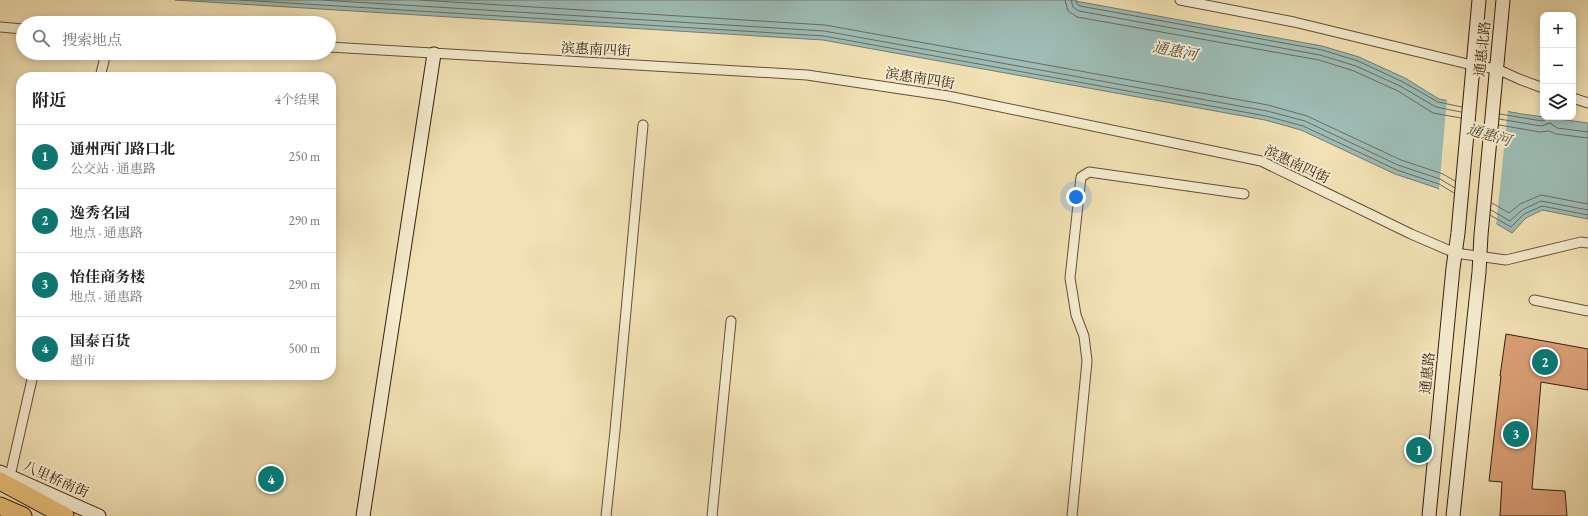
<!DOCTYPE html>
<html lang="zh">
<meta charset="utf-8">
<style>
:root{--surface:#fff;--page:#f2f2f2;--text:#202124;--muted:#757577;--line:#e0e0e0;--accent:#0f766e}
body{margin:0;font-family:"EB Garamond","Noto Serif SC",serif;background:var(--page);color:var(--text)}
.controls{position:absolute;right:12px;top:12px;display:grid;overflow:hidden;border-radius:8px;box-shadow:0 2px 10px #0003}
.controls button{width:36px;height:36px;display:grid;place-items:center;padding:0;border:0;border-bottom:1px solid var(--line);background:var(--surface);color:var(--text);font:20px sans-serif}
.you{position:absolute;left:1076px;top:197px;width:14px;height:14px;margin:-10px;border:3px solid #fff;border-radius:50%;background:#1a73e8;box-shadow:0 0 0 6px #1a73e833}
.badge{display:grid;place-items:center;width:26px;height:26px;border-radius:50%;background:var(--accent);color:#fff;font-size:13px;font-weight:700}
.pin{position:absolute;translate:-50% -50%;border:2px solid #fff;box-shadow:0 1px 4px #0006}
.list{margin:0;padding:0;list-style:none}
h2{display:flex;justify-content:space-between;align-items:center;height:52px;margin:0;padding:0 16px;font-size:17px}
h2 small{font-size:13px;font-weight:400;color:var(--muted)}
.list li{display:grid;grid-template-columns:26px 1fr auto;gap:12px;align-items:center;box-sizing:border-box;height:64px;padding:0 16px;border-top:1px solid var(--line)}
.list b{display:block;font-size:15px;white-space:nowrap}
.list p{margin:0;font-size:13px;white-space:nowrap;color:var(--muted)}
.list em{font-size:13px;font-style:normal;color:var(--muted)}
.icon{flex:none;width:22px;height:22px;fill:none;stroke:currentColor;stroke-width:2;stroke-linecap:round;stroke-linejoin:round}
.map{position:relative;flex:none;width:1588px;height:516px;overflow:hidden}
.search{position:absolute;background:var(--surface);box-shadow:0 2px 10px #0003;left:16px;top:16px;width:320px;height:44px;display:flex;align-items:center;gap:10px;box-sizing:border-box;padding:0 14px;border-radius:22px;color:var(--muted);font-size:15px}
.panel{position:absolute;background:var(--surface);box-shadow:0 2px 10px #0003;left:16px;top:72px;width:320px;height:308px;border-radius:16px}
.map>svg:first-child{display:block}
.water{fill:#9dbcb5;stroke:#747c72}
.pier{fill:#f1e1b4}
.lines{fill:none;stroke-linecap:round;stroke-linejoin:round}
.shore{stroke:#6a6c61;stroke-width:1}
.building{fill:#dba077;stroke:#361d0d}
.street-casing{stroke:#654e37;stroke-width:11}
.secondary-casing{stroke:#361d0d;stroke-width:15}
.highway-casing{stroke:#361d0d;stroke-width:19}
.street{stroke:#f6ecce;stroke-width:9}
.secondary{stroke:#f6ecce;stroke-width:13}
.highway{stroke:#e8c07a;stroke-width:17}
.labels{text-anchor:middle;stroke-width:4;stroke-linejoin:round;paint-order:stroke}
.street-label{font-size:14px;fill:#361d0d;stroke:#f6ecce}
.water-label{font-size:15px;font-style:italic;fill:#554d3f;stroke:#f6ecce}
</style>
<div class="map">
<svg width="1588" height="516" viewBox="0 0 1588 516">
<rect width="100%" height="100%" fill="#f1e1b4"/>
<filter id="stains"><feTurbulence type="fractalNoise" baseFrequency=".005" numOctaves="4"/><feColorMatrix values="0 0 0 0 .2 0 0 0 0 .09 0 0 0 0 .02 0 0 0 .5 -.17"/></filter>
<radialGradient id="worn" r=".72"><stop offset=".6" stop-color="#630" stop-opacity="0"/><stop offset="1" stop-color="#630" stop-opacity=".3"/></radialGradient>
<path class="water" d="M175 0H1070L1322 46 1359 57 1405 78 1439 99 1522 114 1588 123V219L1542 210 1526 218 1512 233 1437 188 1395 174 1301 130 1265 120 823 40Z"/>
<path class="pier" d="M1447 98 1508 110 1496 226 1439 191Z"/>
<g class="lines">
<g class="shore">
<path d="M240 0 824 36 1266 116 1303 126 1397 170 1439 184 1454 193"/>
<path d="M322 0 824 31 1267 111 1305 121 1398 165 1440 179 1455 188"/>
<path d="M420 0 825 25 1268 105 1307 116 1401 160 1443 174 1455 181"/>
<path d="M1065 0 1068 11 1077 17 1319 60 1354 71 1398 91 1433 113 1461 118"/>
<path d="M1071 0 1073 7 1079 11 1320 55 1356 66 1400 86 1436 107 1461 112"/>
<path d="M1076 0 1077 4 1080 6 1322 50 1358 61 1403 82 1438 102 1462 107"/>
<path d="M1500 114 1542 121 1545 120 1547 117"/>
<path d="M1499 119 1541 126 1550 123 1557 128 1588 132"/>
<path d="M1499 125 1540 132 1549 131 1556 134 1588 138"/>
<path d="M1492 203 1509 213 1520 204 1541 195 1588 204"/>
<path d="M1491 210 1510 221 1522 210 1541 201 1588 210"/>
<path d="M1490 215 1511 227 1524 214 1542 206 1588 215"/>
</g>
</g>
<path class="building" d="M1506 334 1588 349V390L1541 382 1532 489 1565 491 1567 516H1500L1502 482 1489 481 1501 376H1500Z"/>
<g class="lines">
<defs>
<g id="street">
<path d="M1180 0 1294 22 1472 65 1497 69 1519 79 1543 88"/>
<path d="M0 27 23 29"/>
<path d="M329 47 807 75 948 96 1261 161 1411 234 1455 253 1506 260 1581 242 1588 243"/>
<path d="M100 77 106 53"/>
<path d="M1573 98 1588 103"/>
<path d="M1534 300 1588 311"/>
<path d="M10 476 33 375"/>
<path d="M606 516 615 431 643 125"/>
<path d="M712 516 731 321"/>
<path d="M1072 516 1087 361 1084 336 1076 315 1070 278 1081 177 1089 172 1244 194"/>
</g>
<g id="secondary">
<path d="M0 472 99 516"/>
<path d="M363 516 434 54"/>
<path d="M1429 516 1453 268 1458 233 1479 0"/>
<path d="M1453 516 1479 272 1481 235 1503 0"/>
</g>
<g id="highway">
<path d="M0 481 65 516"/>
<path d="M0 506 23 516"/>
</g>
</defs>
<use href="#street" class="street-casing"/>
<use href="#secondary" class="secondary-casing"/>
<use href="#highway" class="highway-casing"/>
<use href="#street" class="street"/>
<use href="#secondary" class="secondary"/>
<use href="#highway" class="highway"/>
</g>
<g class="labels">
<g class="street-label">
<text transform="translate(596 49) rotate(3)" y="5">滨惠南四街</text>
<text transform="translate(1482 49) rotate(-84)" y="5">通惠北路</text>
<text transform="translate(920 78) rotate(9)" y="5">滨惠南四街</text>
<text transform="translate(1297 164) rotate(25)" y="5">滨惠南四街</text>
<text transform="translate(1427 373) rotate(-84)" y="5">通惠路</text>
<text transform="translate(56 479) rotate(24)" y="5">八里桥南街</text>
</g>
<g class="water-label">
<text transform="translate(1175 51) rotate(11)" y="5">通惠河</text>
<text transform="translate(1489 135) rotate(16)" y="5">通惠河</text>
</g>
</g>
<rect width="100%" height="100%" filter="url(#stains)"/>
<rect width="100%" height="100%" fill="url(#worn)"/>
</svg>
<div class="controls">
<button>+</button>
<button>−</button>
<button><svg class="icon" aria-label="layers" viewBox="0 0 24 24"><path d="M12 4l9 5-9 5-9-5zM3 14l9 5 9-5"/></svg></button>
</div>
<div class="you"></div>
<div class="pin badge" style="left:1419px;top:450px">1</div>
<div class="pin badge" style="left:1545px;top:362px">2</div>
<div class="pin badge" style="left:1516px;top:434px">3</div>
<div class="pin badge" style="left:271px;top:479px">4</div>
<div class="search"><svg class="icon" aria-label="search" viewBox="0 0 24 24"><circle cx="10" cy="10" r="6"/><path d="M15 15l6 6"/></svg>搜索地点</div>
<section class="panel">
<h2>附近<small>4个结果</small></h2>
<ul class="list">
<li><span class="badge">1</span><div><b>通州西门路口北</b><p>公交站 · 通惠路</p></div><em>250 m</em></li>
<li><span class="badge">2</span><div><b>逸秀名园</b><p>地点 · 通惠路</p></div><em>290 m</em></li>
<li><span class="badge">3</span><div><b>怡佳商务楼</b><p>地点 · 通惠路</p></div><em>290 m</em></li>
<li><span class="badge">4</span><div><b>国泰百货</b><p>超市</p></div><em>500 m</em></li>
</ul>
</section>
</div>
